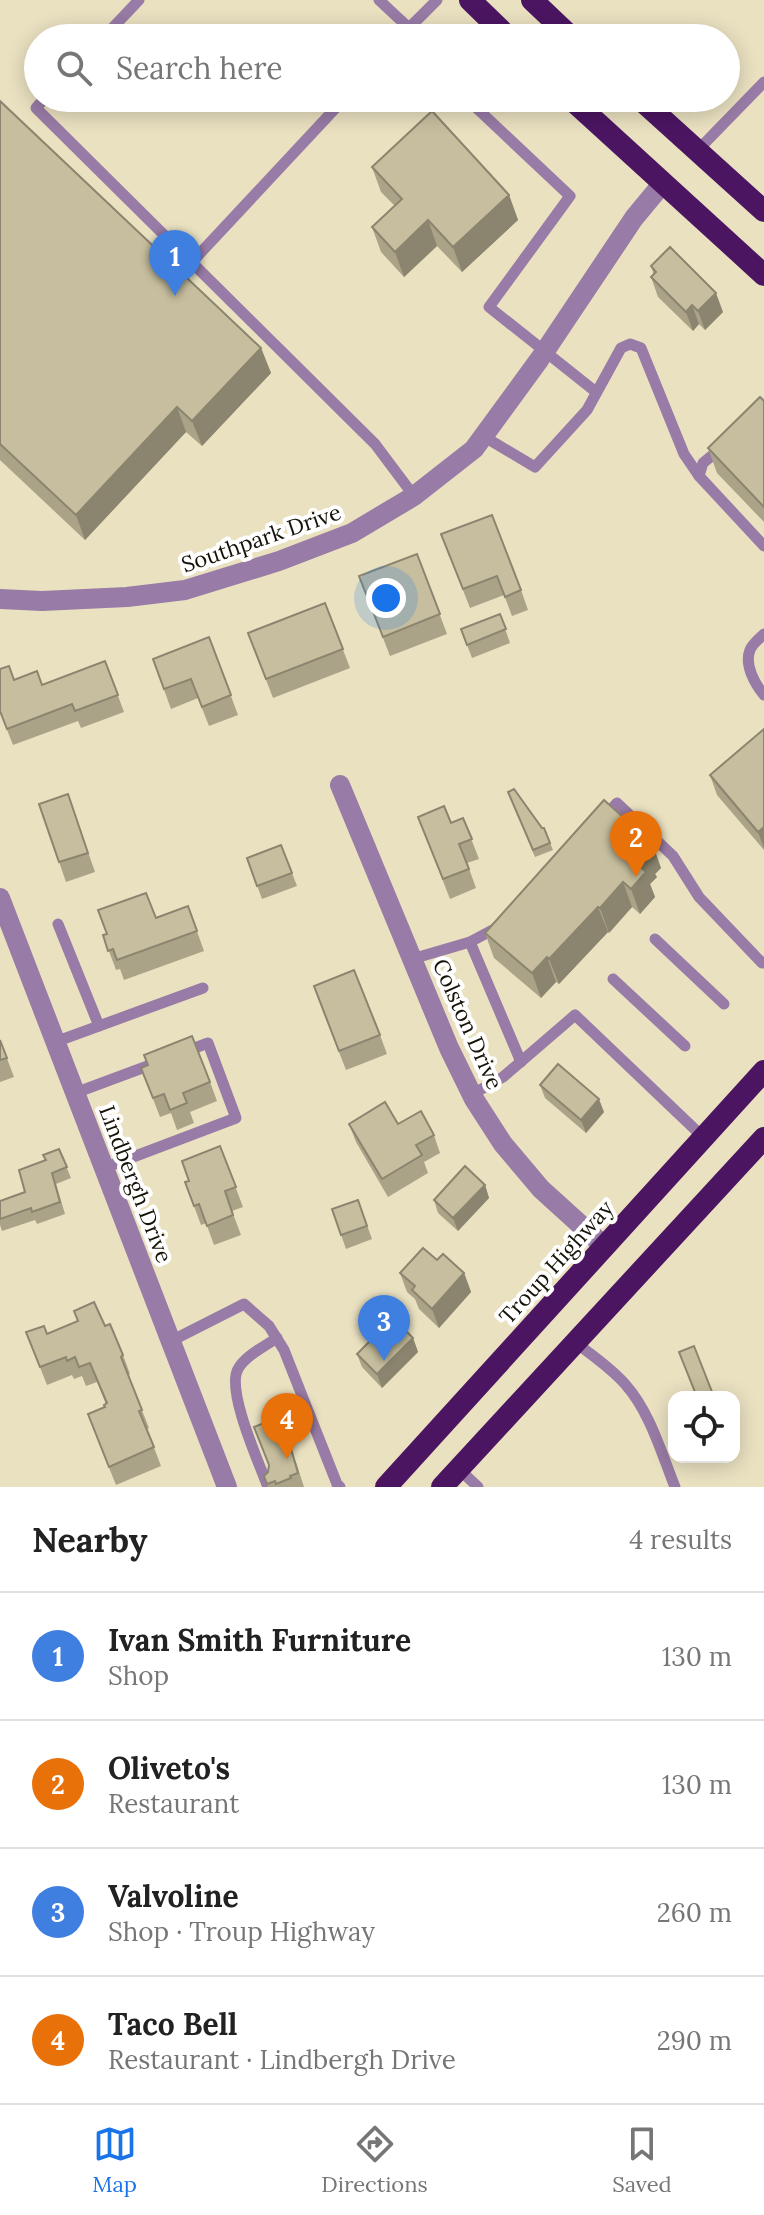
<!DOCTYPE html>
<meta charset="utf-8">
<style>
:root{--surface:#fff;--page:#f2f2f2;--text:#222;--muted:#767676;--line:#e0e0e0;--accent:#1a73e8}
body{margin:0;font-family:Lora,serif;background:var(--page);color:var(--text)}
.controls{position:absolute;right:24px;bottom:24px;display:grid;overflow:hidden;border-radius:16px;box-shadow:0 4px 20px #0003}
.controls button{width:72px;height:72px;display:grid;place-items:center;padding:0;border:0;border-bottom:2px solid var(--line);background:var(--surface);color:var(--text);font:40px sans-serif}
.you{position:absolute;left:386px;top:598px;width:28px;height:28px;margin:-20px;border:6px solid #fff;border-radius:50%;background:#1a73e8;box-shadow:0 0 0 12px #1a73e833}
.badge{display:grid;place-items:center;width:52px;height:52px;border-radius:50%;background:var(--accent);color:#fff;font-size:26px;font-weight:700}
.pin{position:absolute;translate:-50% -66px;filter:drop-shadow(0 2px 4px #0008)}
.pin::after{content:'';position:absolute;top:42px;width:28px;height:24px;background:inherit;clip-path:polygon(0 0,100% 0,50% 100%)}
.list{margin:0;padding:0;list-style:none}
h2{display:flex;justify-content:space-between;align-items:center;height:104px;margin:0;padding:0 32px;font-size:34px}
h2 small{font-size:26px;font-weight:400;color:var(--muted)}
.list li{display:grid;grid-template-columns:52px 1fr auto;gap:24px;align-items:center;box-sizing:border-box;height:128px;padding:0 32px;border-top:2px solid var(--line)}
.list b{display:block;font-size:30px;white-space:nowrap}
.list p{margin:0;font-size:26px;white-space:nowrap;color:var(--muted)}
.list em{font-size:26px;font-style:normal;color:var(--muted)}
.icon{flex:none;width:44px;height:44px;fill:none;stroke:currentColor;stroke-width:2;stroke-linecap:round;stroke-linejoin:round}
.map{position:relative;flex:none;width:764px;height:1487px;overflow:hidden}
.search{position:absolute;background:var(--surface);box-shadow:0 4px 20px #0003;left:24px;right:24px;top:24px;height:88px;display:flex;align-items:center;gap:20px;box-sizing:border-box;padding:0 28px;border-radius:44px;color:var(--muted);font-size:30px}
.sheet{height:616px;background:var(--surface)}
nav{display:flex;justify-content:space-around;align-items:center;box-sizing:border-box;height:112px;border-top:2px solid var(--line);background:var(--surface);font-size:22px;color:var(--muted)}
nav a{display:grid;justify-items:center;gap:4px}
nav .on{color:var(--accent)}
.map>svg:first-child{display:block}
.lines{fill:none;stroke-linecap:round;stroke-linejoin:round}
.service{stroke:#987ba6;stroke-width:11}
.minor{stroke:#987ba6;stroke-width:20}
.trunk{stroke:#4c1562;stroke-width:22}
.wall{fill:#aaa388}
.shaded-wall{fill:#8b856f}
.building{fill:#c6be9e;stroke:#8b856f;stroke-width:2}
.labels{text-anchor:middle;stroke-width:8;stroke-linejoin:round;paint-order:stroke}
.street-label{font-size:22px;fill:#151307;stroke:#fff}
</style>
<div class="map">
<svg width="764" height="1487" viewBox="0 0 764 1487">
<rect width="100%" height="100%" fill="#eae1c1"/>
<g class="lines">
<g class="service">
<path d="M379 0 409 28 437 0"/>
<path d="M103 38 139 0"/>
<path d="M400 38 409 28"/>
<path d="M45 98 36 108 375 444 414 496"/>
<path d="M466 98 570 196 489 307 596 392"/>
<path d="M698 150 764 82"/>
<path d="M191 263 345 98"/>
<path d="M483 436 535 467 587 410 621 348 630 344 641 348 684 454 699 476"/>
<path d="M720 449 703 463 699 476 764 546"/>
<path d="M764 634C760 638 752 644 750 650 744 665 755 684 764 695"/>
<path d="M604 817 617 803 673 856 699 897 762 963 764 962"/>
<path d="M58 924 99 1026"/>
<path d="M655 939 724 1004"/>
<path d="M470 942 521 1062"/>
<path d="M412 959 470 942 498 927"/>
<path d="M613 979 685 1046"/>
<path d="M55 1042 203 988"/>
<path d="M75 1093 153 1064"/>
<path d="M471 1095 503 1077 575 1015 704 1138"/>
<path d="M104 1168 236 1118 208 1043 184 1052"/>
<path d="M171 1341 244 1304 269 1326 284 1350 337 1484 340 1487"/>
<path d="M576 1343C592 1355 611 1368 625 1384 650 1412 661 1452 675 1487"/>
<path d="M459 1469 478 1487"/>
<path d="M268 1487C259 1463 226 1390 238 1369 245 1356 265 1346 277 1338"/>
</g>
<g class="minor">
<path d="M0 599 42 601 127 597 185 590 279 561 352 533 414 496 474 449 539 360 634 218 663 183"/>
<path d="M340 785 449 1048 474 1099 503 1144 541 1189 605 1247"/>
<path d="M0 898 227 1487"/>
</g>
<g class="trunk">
<path d="M470 0 509 38"/>
<path d="M532 0 572 38"/>
<path d="M570 98 764 275"/>
<path d="M639 98 764 211"/>
<path d="M386 1487 764 1071"/>
<path d="M442 1487 764 1138"/>
</g>
</g>
<g class="wall">
<path d="M0 101 261 348 271 373 202 446 186 432 85 540 0 460Z"/>
<path d="M372 167 509 195 518 220 462 272 437 246 404 277 381 252 372 227 395 206 381 192Z"/>
<path d="M651 266 723 312 705 330 699 324 693 331 658 297 651 277 654 275Z"/>
<path d="M764 401V522L717 473 708 448Z"/>
<path d="M441 534 521 590 528 610 512 616 504 595 470 608Z"/>
<path d="M417 554 447 634 390 656 359 576Z"/>
<path d="M325 603 350 668 273 698 248 633Z"/>
<path d="M500 614 510 643 472 658 461 629Z"/>
<path d="M209 637 238 715 209 726 198 698 171 709 153 659Z"/>
<path d="M105 661 124 712 81 728 78 721 13 745 0 712 14 680 42 685Z"/>
<path d="M764 729V850L717 795 710 775Z"/>
<path d="M508 792 542 828H544L553 850 535 857Z"/>
<path d="M68 794 95 872 66 882 39 804Z"/>
<path d="M418 817 451 823 463 818 479 859 467 863 476 888 450 899Z"/>
<path d="M652 843 661 868 655 874 657 877 650 884 655 897 640 914 632 907 609 933 608 932 559 984 556 982 541 998 494 958 485 933Z"/>
<path d="M247 858 292 873 297 886 262 899Z"/>
<path d="M188 906 204 951 124 980 120 969 116 970 103 935Z"/>
<path d="M321 1006 380 1035 387 1054 346 1070Z"/>
<path d="M0 1040 14 1077 0 1082Z"/>
<path d="M148 1065 210 1082 217 1101 190 1112 194 1123 177 1130 171 1113 160 1117 141 1068Z"/>
<path d="M540 1085 604 1112 586 1133 545 1098Z"/>
<path d="M349 1124H398L434 1135 440 1153 424 1162 428 1173 388 1197 356 1142Z"/>
<path d="M220 1146 243 1207 232 1211 241 1235 214 1245 206 1223 201 1225 185 1182 189 1181Z"/>
<path d="M59 1149 71 1178 56 1184 65 1214 37 1224 35 1220 2 1231 0 1225V1201L25 1192 46 1160Z"/>
<path d="M485 1185 489 1198 458 1231 438 1213 434 1200Z"/>
<path d="M358 1200 372 1239 346 1249 332 1209Z"/>
<path d="M437 1260 464 1273 471 1292 439 1328 419 1309 415 1299 407 1292 400 1273Z"/>
<path d="M105 1326 123 1355 130 1374 128 1375 149 1428 147 1429 161 1466 116 1485 95 1433 106 1404 97 1382 86 1386 82 1376 74 1379 72 1375 47 1385 26 1332 47 1334Z"/>
<path d="M413 1338 418 1352 382 1388 362 1367 357 1354Z"/>
<path d="M285 1444 296 1462 304 1487H268L264 1476 268 1472Z"/>
</g>
<g class="shaded-wall">
<path d="M509 195 518 220 462 272 453 247Z"/>
<path d="M428 220 437 246 404 277 395 252Z"/>
<path d="M716 293 723 312 705 330 698 311Z"/>
<path d="M692 305 699 324 693 331 686 312Z"/>
<path d="M261 348 271 373 202 446 192 421Z"/>
<path d="M177 407 186 432 85 540 76 515Z"/>
<path d="M764 827V848L758 832Z"/>
<path d="M652 843 661 868 655 874 657 877 650 884 655 897 640 914 631 889 637 864 645 850Z"/>
<path d="M623 882 632 907 609 933 600 908Z"/>
<path d="M598 907 608 932 559 984 549 959Z"/>
<path d="M547 957 556 982 541 998 532 973Z"/>
<path d="M599 1099 604 1112 586 1133 581 1120Z"/>
<path d="M485 1185 489 1198 458 1231 453 1218Z"/>
<path d="M464 1273 471 1292 439 1328 432 1309Z"/>
<path d="M413 1338 418 1352 382 1388 377 1374Z"/>
</g>
<g class="building">
<path d="M0 101 261 348 192 421 177 407 76 515 0 444Z"/>
<path d="M432 111 509 195 453 247 428 220 395 252 372 227 402 199 372 167Z"/>
<path d="M670 247 716 293 698 311 692 305 686 312 651 277 656 272 651 266Z"/>
<path d="M760 397 764 401V507L708 448Z"/>
<path d="M492 515 521 590 505 597 497 576 463 589 441 534Z"/>
<path d="M417 554 440 614 383 637 359 576Z"/>
<path d="M325 603 343 649 266 679 248 633Z"/>
<path d="M500 614 506 629 467 645 461 629Z"/>
<path d="M209 637 231 695 202 707 191 679 164 689 153 659Z"/>
<path d="M105 661 118 695 75 711 72 704 7 729 0 711V669L9 666 14 680 37 671 42 685Z"/>
<path d="M764 729V827L758 832 710 775Z"/>
<path d="M514 789 542 828H544L550 843 533 850 508 792Z"/>
<path d="M68 794 88 853 59 862 39 804Z"/>
<path d="M604 800 652 843 645 850 647 852 637 864 646 872 631 889 623 882 600 908 598 907 549 959 547 957 532 973 485 933Z"/>
<path d="M444 806 451 823 463 818 472 839 459 844 469 869 443 879 418 817Z"/>
<path d="M281 845 292 873 257 886 247 858Z"/>
<path d="M146 893 156 918 188 906 197 931 117 960 113 949 108 951 103 935 107 934 98 910Z"/>
<path d="M354 970 380 1035 339 1051 314 986Z"/>
<path d="M192 1036 210 1082 183 1093 187 1103 170 1110 164 1094 153 1098 141 1068 148 1065 144 1055Z"/>
<path d="M0 1040 7 1058 0 1060Z"/>
<path d="M558 1064 599 1099 581 1120 540 1085Z"/>
<path d="M385 1102 398 1124 421 1111 434 1135 416 1145 422 1155 382 1179 349 1124Z"/>
<path d="M220 1146 236 1187 225 1191 233 1215 207 1226 199 1204 194 1206 185 1182 189 1181 182 1161Z"/>
<path d="M59 1149 67 1167 52 1173 60 1202 32 1212 31 1208 0 1219V1201L25 1192 19 1170 46 1160 43 1155Z"/>
<path d="M465 1166 485 1185 453 1218 434 1200Z"/>
<path d="M358 1200 367 1226 341 1235 332 1209Z"/>
<path d="M423 1248 437 1260 443 1254 464 1273 432 1309 412 1290 415 1286 400 1273Z"/>
<path d="M94 1302 105 1326 110 1324 123 1355 121 1357 142 1410 139 1411 154 1447 109 1467 88 1414 105 1407 104 1405 107 1403 90 1363 79 1367 75 1357 67 1361 66 1357 40 1367 26 1332 44 1326 47 1334 78 1321 74 1311Z"/>
<path d="M393 1318 413 1338 377 1374 357 1354Z"/>
<path d="M694 1346 714 1397H697L679 1352Z"/>
<path d="M276 1418 285 1444 289 1442 298 1473 290 1476 291 1478 276 1484 275 1481 267 1484 264 1476 268 1472 269 1465 254 1427Z"/>
</g>
<g class="labels">
<g class="street-label">
<text transform="translate(261 538) rotate(-19)" y="8">Southpark Drive</text>
<text transform="translate(468 1024) rotate(66)" y="8">Colston Drive</text>
<text transform="translate(136 1184) rotate(69)" y="8">Lindbergh Drive</text>
<text transform="translate(556 1262) rotate(-48)" y="8">Troup Highway</text>
</g>
</g>
</svg>
<div class="controls">
<button><svg class="icon" aria-label="locate" viewBox="0 0 24 24"><circle cx="12" cy="12" r="6"/><path d="M12 2v4M12 18v4M2 12h4M18 12h4"/></svg></button>
</div>
<div class="you"></div>
<div class="pin badge" style="left:175px;top:296px;background:#3f7fe0">1</div>
<div class="pin badge" style="left:636px;top:877px;background:#e8710a">2</div>
<div class="pin badge" style="left:384px;top:1361px;background:#3f7fe0">3</div>
<div class="pin badge" style="left:287px;top:1459px;background:#e8710a">4</div>
<div class="search"><svg class="icon" aria-label="search" viewBox="0 0 24 24"><circle cx="10" cy="10" r="6"/><path d="M15 15l6 6"/></svg>Search here</div>
</div>
<section class="sheet">
<h2>Nearby<small>4 results</small></h2>
<ul class="list">
<li><span class="badge" style="background:#3f7fe0">1</span><div><b>Ivan Smith Furniture</b><p>Shop</p></div><em>130 m</em></li>
<li><span class="badge" style="background:#e8710a">2</span><div><b>Oliveto's</b><p>Restaurant</p></div><em>130 m</em></li>
<li><span class="badge" style="background:#3f7fe0">3</span><div><b>Valvoline</b><p>Shop · Troup Highway</p></div><em>260 m</em></li>
<li><span class="badge" style="background:#e8710a">4</span><div><b>Taco Bell</b><p>Restaurant · Lindbergh Drive</p></div><em>290 m</em></li>
</ul>
</section>
<nav>
<a class="on"><svg class="icon" aria-label="map" viewBox="0 0 24 24"><path d="M3 6l6-2 6 2 6-2v14l-6 2-6-2-6 2zM9 4v14M15 6v14"/></svg>Map</a>
<a><svg class="icon" aria-label="directions" viewBox="0 0 24 24"><path d="M12 3l9 9-9 9-9-9zM9 14v-3h6M13 9l2 2-2 2"/></svg>Directions</a>
<a><svg class="icon" aria-label="saved" viewBox="0 0 24 24"><path d="M7 4h10v16l-5-4-5 4z"/></svg>Saved</a>
</nav>
